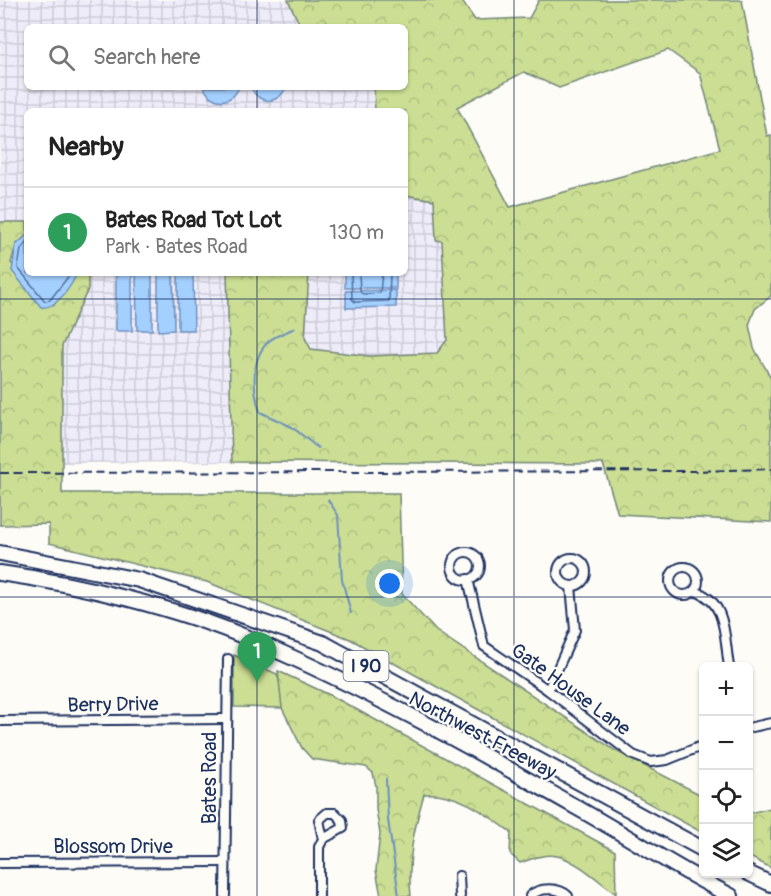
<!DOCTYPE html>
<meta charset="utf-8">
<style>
:root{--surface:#fff;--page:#f2f2f2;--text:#222;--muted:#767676;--line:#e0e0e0;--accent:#0b8043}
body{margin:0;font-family:Pangolin,sans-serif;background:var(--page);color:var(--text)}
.controls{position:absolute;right:18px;bottom:18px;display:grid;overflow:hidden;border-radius:9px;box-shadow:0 2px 4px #0004}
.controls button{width:54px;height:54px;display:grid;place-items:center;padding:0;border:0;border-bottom:2px solid var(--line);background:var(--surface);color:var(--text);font:30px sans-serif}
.you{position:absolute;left:390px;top:584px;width:21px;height:21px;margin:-15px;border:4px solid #fff;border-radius:50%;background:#1a73e8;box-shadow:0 0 0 9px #1a73e833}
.badge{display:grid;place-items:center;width:39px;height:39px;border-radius:50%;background:var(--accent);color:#fff;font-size:20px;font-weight:700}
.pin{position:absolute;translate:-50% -50px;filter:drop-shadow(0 2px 3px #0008)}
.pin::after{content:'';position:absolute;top:32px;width:21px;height:18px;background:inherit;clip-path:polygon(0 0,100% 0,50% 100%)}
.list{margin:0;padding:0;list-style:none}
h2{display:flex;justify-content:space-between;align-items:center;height:78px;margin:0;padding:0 24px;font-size:26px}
h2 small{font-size:20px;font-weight:400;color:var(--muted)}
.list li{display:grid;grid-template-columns:39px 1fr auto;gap:18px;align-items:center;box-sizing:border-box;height:90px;padding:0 24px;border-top:2px solid var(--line)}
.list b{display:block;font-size:22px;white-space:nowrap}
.list p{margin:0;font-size:20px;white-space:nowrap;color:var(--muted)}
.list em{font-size:20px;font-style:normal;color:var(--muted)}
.icon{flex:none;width:33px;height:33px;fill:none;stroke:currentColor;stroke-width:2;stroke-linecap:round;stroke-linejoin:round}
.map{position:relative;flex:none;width:771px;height:896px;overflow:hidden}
.search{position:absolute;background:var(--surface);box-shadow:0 2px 4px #0004;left:24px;top:24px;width:384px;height:66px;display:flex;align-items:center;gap:15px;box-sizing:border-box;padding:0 21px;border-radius:9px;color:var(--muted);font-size:22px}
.panel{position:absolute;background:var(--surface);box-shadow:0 2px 4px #0004;left:24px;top:108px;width:384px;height:168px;border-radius:9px}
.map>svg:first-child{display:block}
.industrial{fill:url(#industrial-grid)}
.green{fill:#cbde93;stroke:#738678;stroke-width:1.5}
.forest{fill:url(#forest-crowns);stroke:#738678;stroke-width:1.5;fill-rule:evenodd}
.water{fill:#a4d0ff;stroke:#6d90bf;stroke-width:1.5}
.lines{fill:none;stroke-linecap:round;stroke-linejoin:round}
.shore{stroke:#526f9e;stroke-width:1.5}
.stream{stroke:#6d90bf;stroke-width:2}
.minor-casing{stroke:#1b2f5e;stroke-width:12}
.motorway-casing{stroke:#1b2f5e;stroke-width:18}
.minor{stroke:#fdfcf7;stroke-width:8}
.motorway{stroke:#fdfcf7;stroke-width:14}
.rail{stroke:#1b2f5e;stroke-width:2;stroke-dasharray:9 4.5;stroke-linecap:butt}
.grid{fill:none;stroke:#1b2f5e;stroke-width:1.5;stroke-opacity:0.55}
.labels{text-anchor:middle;stroke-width:4.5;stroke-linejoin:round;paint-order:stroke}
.shield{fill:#fdfcf7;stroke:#5f6c8c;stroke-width:1.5}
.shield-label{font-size:18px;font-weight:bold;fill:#1b2f5e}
.street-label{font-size:20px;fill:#1b2f5e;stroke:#fdfcf7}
</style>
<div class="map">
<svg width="771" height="896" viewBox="0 0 771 896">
<defs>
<pattern id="industrial-grid" width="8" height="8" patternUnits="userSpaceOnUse" patternTransform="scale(1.5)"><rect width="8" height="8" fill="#eeecf8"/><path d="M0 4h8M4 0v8" fill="none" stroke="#cccbd7"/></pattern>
<pattern id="forest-crowns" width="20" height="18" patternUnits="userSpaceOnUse" patternTransform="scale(1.5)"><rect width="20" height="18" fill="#cbde93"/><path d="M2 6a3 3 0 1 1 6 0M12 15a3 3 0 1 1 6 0" fill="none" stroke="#aebf81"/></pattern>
</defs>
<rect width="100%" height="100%" fill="#fdfcf7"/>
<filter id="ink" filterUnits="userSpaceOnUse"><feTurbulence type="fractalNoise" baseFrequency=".0167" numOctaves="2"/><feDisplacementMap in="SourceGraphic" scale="12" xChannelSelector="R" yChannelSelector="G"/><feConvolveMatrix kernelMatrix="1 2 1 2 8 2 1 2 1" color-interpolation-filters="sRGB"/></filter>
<g filter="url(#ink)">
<g class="industrial">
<path d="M0 0H288L299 23 306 27H27V87H374L375 111H27V222H0Z"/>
<path d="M405 196 434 200 436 240 442 241 447 340 437 353 370 356 311 349 305 338 309 273H405Z"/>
<path d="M88 273H227L232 462 62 463V346L88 289Z"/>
</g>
<path class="green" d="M234 655 277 674 282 690V708L234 707Z"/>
<g class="forest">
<path d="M288 0H461L475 20 529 18 539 0H742L767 136 771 135V296L755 309 749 325 754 348 771 378V522L618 514 603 464 232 462 227 273H309L305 338 311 349 370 356 437 353 447 340 442 241 436 240 434 200 405 195V111H375L374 87H405V27H306L299 23ZM668 50 700 73 720 149 510 207 457 107 524 72 559 88Z"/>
<path d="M0 222H27V235L16 245 11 263 54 305 77 273H88V289L62 346V493H399L402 594 436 631 616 751 703 796V833L350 639 207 582 49 543V524L0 525Z"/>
<path d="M278 671 330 695 615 851 616 894C601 883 575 859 557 856 545 853 531 859 520 863L510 854 511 832C486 814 457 791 424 794 414 829 407 859 411 896H381L376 870 380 834 376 809V786L373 773 366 767 312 759 302 748 282 708Z"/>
<path d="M771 808V868L748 856 749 813Z"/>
</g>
<g class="water">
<path d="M204 87H239C232 105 211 105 204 87Z"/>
<path d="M251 87H286C279 105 258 105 251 87Z"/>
<path d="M27 235V273H77C72 285 56 310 41 307L12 271 16 245Z"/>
<rect x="116" y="273" width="16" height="58"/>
<path d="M136 273H152V330H137Z"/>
<path d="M158 273H173L174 330 158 331Z"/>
<path d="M178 273H193L194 330H178Z"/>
<rect x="345" y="273" width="51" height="15"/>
<path d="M396 290V307L346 308V291Z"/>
</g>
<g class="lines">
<g class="shore">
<path d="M27 243 21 249 18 268 45 301 50 300 71 273"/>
<path d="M351 273 352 299 355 302 389 301 390 273"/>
<path d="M359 273 360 292 363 294 380 293 382 273"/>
</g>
<g class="stream">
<path d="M295 328C287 332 276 335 269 341 250 358 253 391 260 412L292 427 318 448"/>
<path d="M328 500 338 515 342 580 351 613"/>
<path d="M386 779 388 820 399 896"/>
</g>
<defs>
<g id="minor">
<circle cx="466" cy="566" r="14"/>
<circle cx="572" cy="572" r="14"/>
<circle cx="684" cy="581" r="14"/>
<path d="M468 579 484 646 548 690 633 755 651 762 667 760 704 745"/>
<path d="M694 591C728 600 724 639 729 666"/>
<path d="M548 690 575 630 571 586"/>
<path d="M0 721 226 719"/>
<path d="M748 728 771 723"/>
<path d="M0 863 225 862"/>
<path d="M459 876 460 896"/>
<path d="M225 896 228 659"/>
<path d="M319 896V847L323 839 319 820 327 813H335L342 820 343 828 323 839"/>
<path d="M530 896C539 887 559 887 568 896"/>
</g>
<g id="motorway">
<path d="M0 553 139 580 323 643 704 850"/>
<path d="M0 573C78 584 178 608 250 639 364 687 474 749 581 810 631 838 679 870 731 896"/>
<path d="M748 873 771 884"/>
</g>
</defs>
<use href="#minor" class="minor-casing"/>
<use href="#motorway" class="motorway-casing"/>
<use href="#minor" class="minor"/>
<use href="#motorway" class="motorway"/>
<path class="rail" d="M0 473 693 471 771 469"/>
</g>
</g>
<path class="grid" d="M257 0V27M514 0V896M257 87V111M257 273V896M0 299H771M0 597H771"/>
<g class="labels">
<rect class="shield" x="343.5" y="651" width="45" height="30" rx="4.5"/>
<g class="shield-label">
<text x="366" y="672">I 90</text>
</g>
<g class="street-label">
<text transform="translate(571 689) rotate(36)" y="7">Gate House Lane</text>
<text transform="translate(113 704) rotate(-1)" y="7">Berry Drive</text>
<text transform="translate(483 735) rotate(28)" y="7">Northwest Freeway</text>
<text transform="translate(209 778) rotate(-90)" y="7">Bates Road</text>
<text x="113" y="853">Blossom Drive</text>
</g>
</g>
</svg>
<div class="controls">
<button>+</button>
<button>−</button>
<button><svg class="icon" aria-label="locate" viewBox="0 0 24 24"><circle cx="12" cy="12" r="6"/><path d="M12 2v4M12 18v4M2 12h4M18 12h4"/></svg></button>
<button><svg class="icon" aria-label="layers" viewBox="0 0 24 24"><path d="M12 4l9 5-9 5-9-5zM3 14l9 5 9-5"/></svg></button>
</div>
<div class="you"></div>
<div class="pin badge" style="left:257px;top:682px;background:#2e9e5b">1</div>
<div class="search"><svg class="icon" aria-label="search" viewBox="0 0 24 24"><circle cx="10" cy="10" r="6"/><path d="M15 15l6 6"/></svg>Search here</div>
<section class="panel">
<h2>Nearby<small></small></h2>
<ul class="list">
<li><span class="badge" style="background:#2e9e5b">1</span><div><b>Bates Road Tot Lot</b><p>Park · Bates Road</p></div><em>130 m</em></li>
</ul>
</section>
</div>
